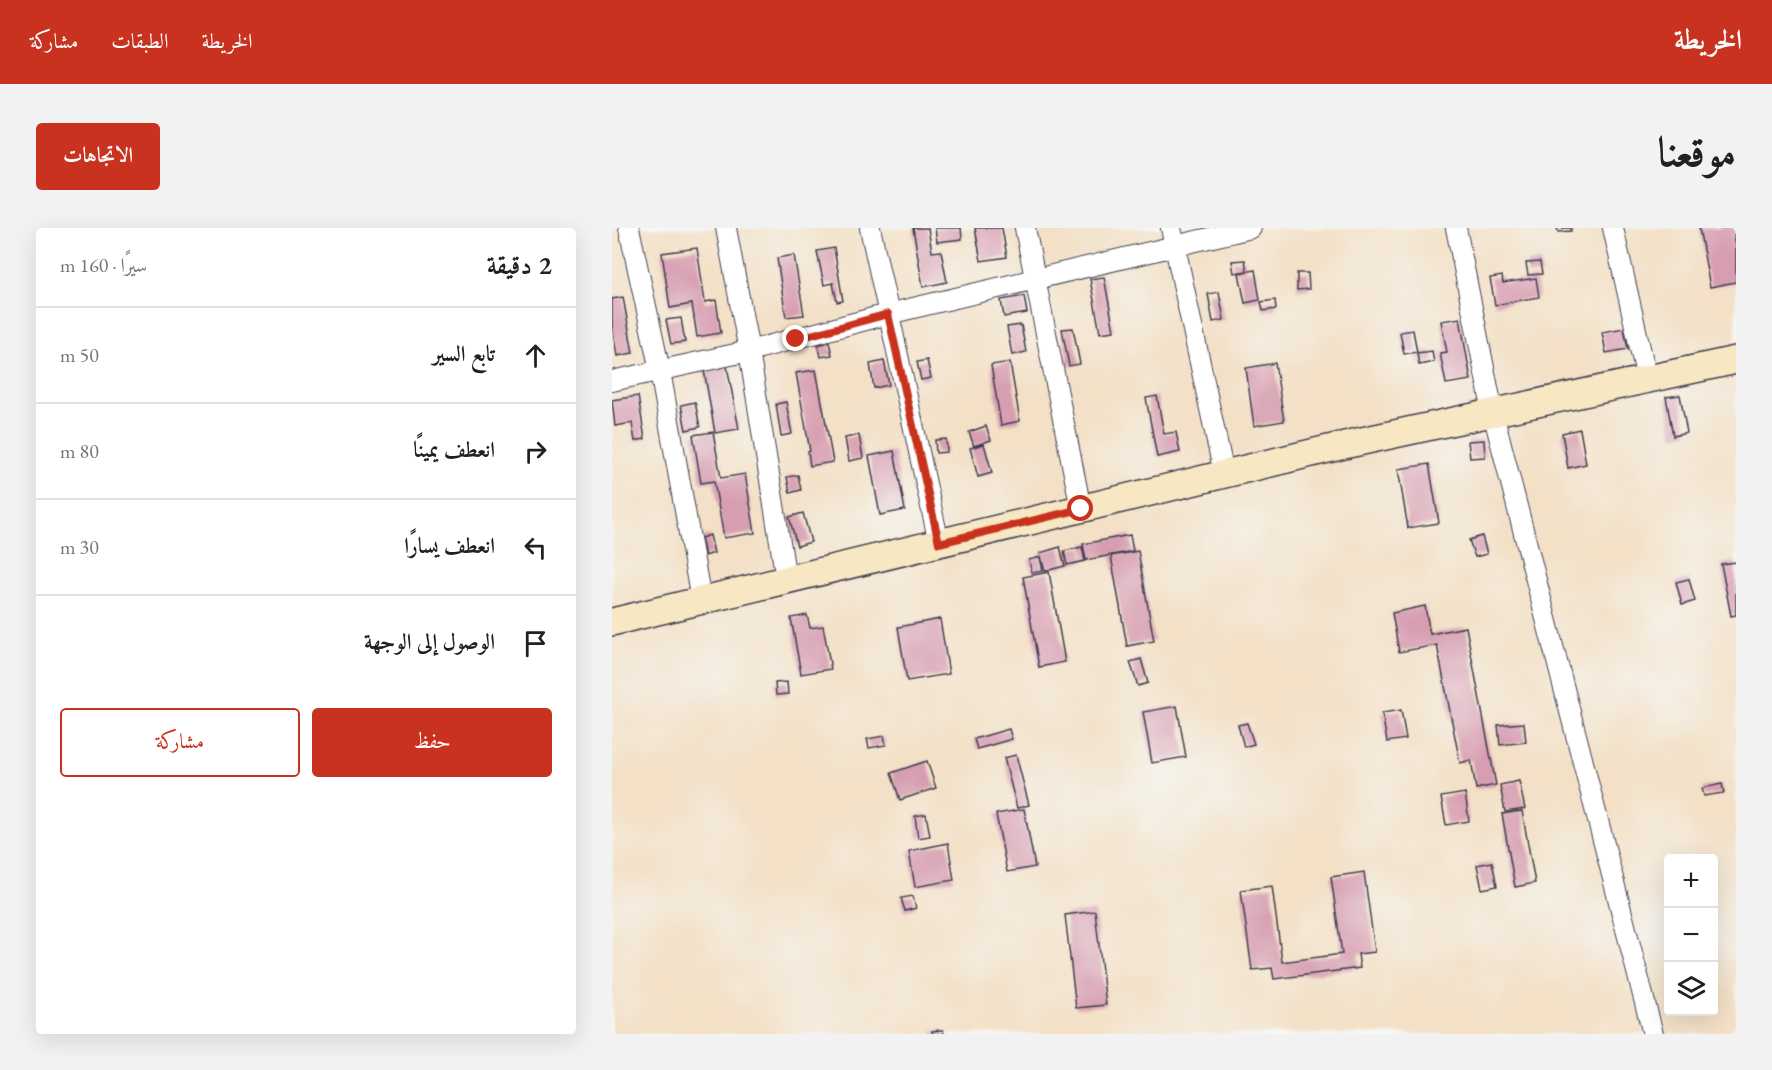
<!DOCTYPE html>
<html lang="ar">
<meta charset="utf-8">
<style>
:root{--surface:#fff;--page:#f2f2f2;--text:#202124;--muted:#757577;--line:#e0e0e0;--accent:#c8321e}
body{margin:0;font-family:"EB Garamond",Amiri,serif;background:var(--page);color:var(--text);direction:rtl}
.controls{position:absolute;right:18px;bottom:18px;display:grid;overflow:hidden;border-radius:6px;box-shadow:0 6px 24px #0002}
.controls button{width:54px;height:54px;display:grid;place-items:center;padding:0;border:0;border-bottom:2px solid var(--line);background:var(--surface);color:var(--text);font:30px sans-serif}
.stop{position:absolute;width:18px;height:18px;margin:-14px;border:4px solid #c8321e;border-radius:50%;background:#fff}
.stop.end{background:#c8321e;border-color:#fff;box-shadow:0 2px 6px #0008}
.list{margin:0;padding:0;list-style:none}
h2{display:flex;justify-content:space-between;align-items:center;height:78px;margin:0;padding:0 24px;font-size:26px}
h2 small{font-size:20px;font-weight:400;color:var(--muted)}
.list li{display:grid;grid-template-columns:39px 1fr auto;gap:18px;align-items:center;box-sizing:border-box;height:96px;padding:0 24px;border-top:2px solid var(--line)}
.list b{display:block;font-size:22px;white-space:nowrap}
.list em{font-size:20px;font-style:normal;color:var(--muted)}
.actions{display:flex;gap:12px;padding:18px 24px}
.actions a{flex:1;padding:14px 0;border:2px solid var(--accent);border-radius:6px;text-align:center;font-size:21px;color:var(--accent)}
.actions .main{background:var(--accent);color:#fff}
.icon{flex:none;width:33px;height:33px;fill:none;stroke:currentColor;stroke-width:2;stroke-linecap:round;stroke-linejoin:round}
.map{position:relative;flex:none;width:1124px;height:806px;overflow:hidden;direction:ltr;border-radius:6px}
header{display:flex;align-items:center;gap:36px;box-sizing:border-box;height:84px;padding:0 30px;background:var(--accent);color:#fff}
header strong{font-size:28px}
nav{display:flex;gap:33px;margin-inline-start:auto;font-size:21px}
.intro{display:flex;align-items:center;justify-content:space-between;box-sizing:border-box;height:144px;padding:0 36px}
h1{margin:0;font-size:42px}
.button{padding:15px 27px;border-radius:6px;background:var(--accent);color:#fff;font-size:21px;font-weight:700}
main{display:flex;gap:36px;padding:0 36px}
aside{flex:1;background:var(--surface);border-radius:6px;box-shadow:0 6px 24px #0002}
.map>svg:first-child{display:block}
.building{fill:#d79db0}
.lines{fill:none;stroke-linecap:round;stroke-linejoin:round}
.street-casing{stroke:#413e50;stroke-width:22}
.secondary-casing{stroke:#413e50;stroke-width:30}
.street{stroke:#fff;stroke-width:20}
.secondary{stroke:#f7e8c3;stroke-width:27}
.route{stroke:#c8321e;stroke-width:8}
</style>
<header>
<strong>الخريطة</strong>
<nav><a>الخريطة</a><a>الطبقات</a><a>مشاركة</a></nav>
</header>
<div class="intro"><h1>موقعنا</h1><a class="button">الاتجاهات</a></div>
<main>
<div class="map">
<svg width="1124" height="806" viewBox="0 0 1124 806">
<rect width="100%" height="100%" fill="#f6f6f2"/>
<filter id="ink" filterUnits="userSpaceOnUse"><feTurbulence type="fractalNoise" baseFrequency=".0167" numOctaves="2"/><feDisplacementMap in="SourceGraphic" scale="12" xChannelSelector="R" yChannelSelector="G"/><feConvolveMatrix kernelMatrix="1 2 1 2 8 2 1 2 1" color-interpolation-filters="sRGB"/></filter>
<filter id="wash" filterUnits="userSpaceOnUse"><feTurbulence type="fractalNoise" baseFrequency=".008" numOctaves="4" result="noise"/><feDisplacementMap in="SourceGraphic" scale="24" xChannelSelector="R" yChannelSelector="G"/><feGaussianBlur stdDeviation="1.35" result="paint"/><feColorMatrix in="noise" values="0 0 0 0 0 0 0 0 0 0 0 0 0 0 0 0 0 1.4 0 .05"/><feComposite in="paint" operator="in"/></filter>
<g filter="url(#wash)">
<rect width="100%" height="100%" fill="#f3e0c6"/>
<g id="blocks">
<g class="building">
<path d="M301 0H316L320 24 329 23 335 54 311 59Z"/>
<path d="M323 0H349L350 11 325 14Z"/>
<path d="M363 0H390L395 29 369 33Z"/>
<path d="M945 0H959V3L946 4Z"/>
<path d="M1087 0H1124V6L1122 7 1124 19V54L1098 59Z"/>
<path d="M85 20 93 74 104 72 109 105 85 109 80 76 58 80 50 25Z"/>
<path d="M222 20 231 73 225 74 221 55 212 57 205 23Z"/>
<path d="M182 27 192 87 174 89 165 30Z"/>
<path d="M633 32 635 43 622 45 620 33Z"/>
<path d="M928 34 930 46 916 47 914 35Z"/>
<path d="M643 42 648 72 633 75 627 45Z"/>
<path d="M685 45H696L697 61 685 62Z"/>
<path d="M890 48 891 55 924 50 927 69 883 77 878 50Z"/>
<path d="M492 49 502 103 488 105 478 51Z"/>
<path d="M607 64 612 92 601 94 596 66Z"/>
<path d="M412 68 415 85 392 89 389 72Z"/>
<path d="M11 69 21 125 5 128 0 96V71Z"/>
<path d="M663 72 664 81 651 83 649 74Z"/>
<path d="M69 90 73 114 59 116 54 92Z"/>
<path d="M848 90 859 152 834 156 828 125 835 124 829 93Z"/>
<path d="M409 97 414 124 400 127 395 99Z"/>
<path d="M461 100 468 136 457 138 450 101Z"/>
<path d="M1012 100 1016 121 994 125 990 104Z"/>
<path d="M801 102 805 124 792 126 788 104Z"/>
<path d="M217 114 220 127 209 129 206 117Z"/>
<path d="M820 123 822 134 807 137 805 125Z"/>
<path d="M315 132 319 150 309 152 305 134Z"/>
<path d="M272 133 277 157 262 160 258 136Z"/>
<path d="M398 134 408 193 389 197 379 137Z"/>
<path d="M663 135 672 193 642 198 634 140Z"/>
<path d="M115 138 127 201 103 205 92 142Z"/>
<path d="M204 142 221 234 198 238 196 224 198 223 184 145Z"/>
<path d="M1068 167 1075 205 1061 208 1054 169Z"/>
<path d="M26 168 33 211 23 213 20 195 3 198 0 172Z"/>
<path d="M545 168 552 206 564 204 568 224 545 229 534 170Z"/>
<path d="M83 174 88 199 74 202 69 177Z"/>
<path d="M174 174 180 206 169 208 164 176Z"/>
<path d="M374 198 379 212 362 218 357 204Z"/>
<path d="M968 201 974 236 956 240 950 205Z"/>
<path d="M101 204 109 250 133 246 143 305 112 310 102 253 89 255 81 207Z"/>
<path d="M247 207 251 230 237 233 233 210Z"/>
<path d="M334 211 335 224 324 225 323 212Z"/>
<path d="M872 212 873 229 858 230 856 213Z"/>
<path d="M372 216 380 245 366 249 358 220Z"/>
<path d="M282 223 293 282 268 287 257 228Z"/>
<path d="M817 236 827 295 796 300 786 241Z"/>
<path d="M186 247 189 262 178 265 175 249Z"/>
<path d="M191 285 199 314 185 318 177 289Z"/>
<path d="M98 307 102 325 93 328 89 310Z"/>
<path d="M518 307 521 323 474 332 471 316Z"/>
<path d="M870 308 875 326 863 329 857 312Z"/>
<path d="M448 319 453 338 433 343 428 325Z"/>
<path d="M470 319 473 333 455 337 452 323Z"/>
<path d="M526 323 542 413 515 418 499 328Z"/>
<path d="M428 329 431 343 420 345 417 332Z"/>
<path d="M1124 334V387L1119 388 1109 336Z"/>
<path d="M437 344 453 434 427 439 411 349Z"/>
<path d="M1077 351 1083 373 1070 377 1064 354Z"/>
<path d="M813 378 818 406 854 399 884 557 864 561 859 532 848 535 825 417 787 424 780 385Z"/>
<path d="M195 387 198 400 211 398 219 441 189 446 179 390Z"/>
<path d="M328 391 337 446 295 453 286 399Z"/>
<path d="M529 431 536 455 526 458 518 434Z"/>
<path d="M175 454 176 466 164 467 163 455Z"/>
<path d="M565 478 574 529 540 535 531 484Z"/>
<path d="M789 482 794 511 775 514 770 485Z"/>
<path d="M635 495 642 516 632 519 626 497Z"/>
<path d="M912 495 914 514 888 517 886 497Z"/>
<path d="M397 501 400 511 365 521 362 511Z"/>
<path d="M272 508 274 517 257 520 255 511Z"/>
<path d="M404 527 417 577 405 580 392 530Z"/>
<path d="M315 533 324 560 288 572 279 545Z"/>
<path d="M907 553 913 581 893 584 888 557Z"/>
<path d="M1110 556 1112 565 1092 568 1090 560Z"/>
<path d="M853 565 857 593 834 597 829 569Z"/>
<path d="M412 581 423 639 395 644 384 586Z"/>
<path d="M910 583 923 655 903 659 890 586Z"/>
<path d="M314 586 318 608 306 610 303 588Z"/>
<path d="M336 615 342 652 303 659 297 623Z"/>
<path d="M880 634 885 658 870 661 865 637Z"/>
<path d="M752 644 763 724 746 726 748 740 662 751 660 740 640 742 629 662 660 658 670 734 730 726 719 649Z"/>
<path d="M301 668 304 680 293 683 289 670Z"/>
<path d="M483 683 494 777 464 780 453 687Z"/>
<path d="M331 802 332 806H320V803Z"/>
</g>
</g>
</g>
<g filter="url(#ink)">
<use href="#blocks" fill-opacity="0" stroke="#413e50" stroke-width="1.5"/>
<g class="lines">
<defs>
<g id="street">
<path d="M17 0 48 143 89 372"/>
<path d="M114 0 137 123 174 351"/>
<path d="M258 0 327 315"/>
<path d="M413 0 469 281"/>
<path d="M559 0 612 246"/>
<path d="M844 0 881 185 1041 806"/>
<path d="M1001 0 1035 151"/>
<path d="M0 153 137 123 276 86 639 0"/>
</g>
<path id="secondary" d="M0 394 741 215 1124 132"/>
</defs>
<use href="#street" class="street-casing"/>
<use href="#secondary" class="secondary-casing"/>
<use href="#street" class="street"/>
<use href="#secondary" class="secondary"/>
</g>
</g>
<g class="lines" filter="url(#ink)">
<path class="route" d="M184 111 276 86 327 315 469 281"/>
</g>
</svg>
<div class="controls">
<button>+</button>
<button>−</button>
<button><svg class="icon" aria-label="layers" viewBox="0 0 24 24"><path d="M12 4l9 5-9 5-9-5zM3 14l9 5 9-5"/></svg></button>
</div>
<div class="stop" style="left:469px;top:281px"></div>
<div class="stop end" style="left:184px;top:111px"></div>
</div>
<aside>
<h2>2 دقيقة<small>سيرًا · 160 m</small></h2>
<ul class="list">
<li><svg class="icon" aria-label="ahead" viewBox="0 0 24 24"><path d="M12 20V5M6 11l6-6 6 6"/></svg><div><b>تابع السير</b></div><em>50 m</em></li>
<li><svg class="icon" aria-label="right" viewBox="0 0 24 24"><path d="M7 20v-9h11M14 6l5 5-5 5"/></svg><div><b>انعطف يمينًا</b></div><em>80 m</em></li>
<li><svg class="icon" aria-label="left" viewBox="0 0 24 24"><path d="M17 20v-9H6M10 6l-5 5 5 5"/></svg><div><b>انعطف يسارًا</b></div><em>30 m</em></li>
<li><svg class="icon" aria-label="arrive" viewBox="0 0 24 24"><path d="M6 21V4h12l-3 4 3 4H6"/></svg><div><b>الوصول إلى الوجهة</b></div></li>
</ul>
<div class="actions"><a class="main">حفظ</a><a>مشاركة</a></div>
</aside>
</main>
